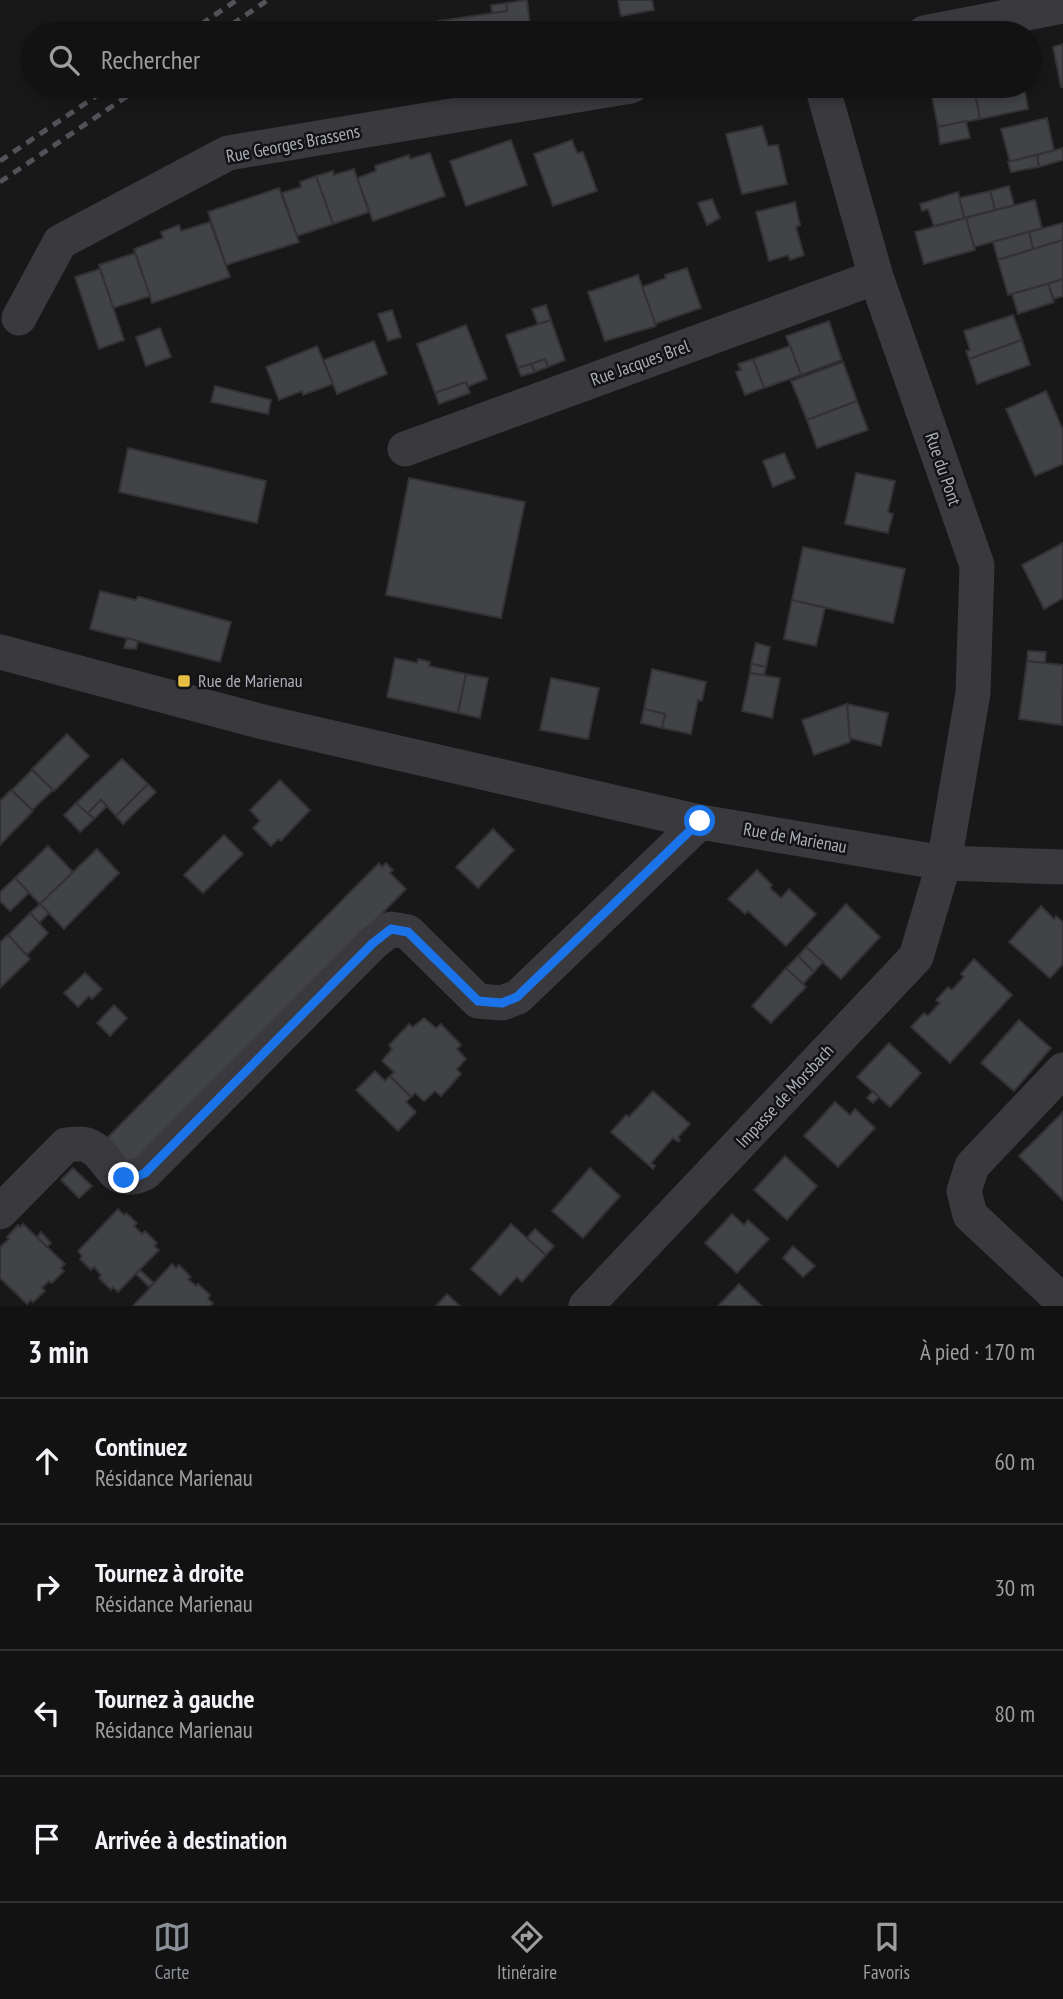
<!DOCTYPE html>
<html lang="fr">
<meta charset="utf-8">
<style>
:root{--surface:#121213;--page:#1f2021;--text:#f1f3f6;--muted:#9c9ea0;--line:#313233;--accent:#8c9099}
body{margin:0;font-family:"PT Sans Narrow",sans-serif;background:var(--page);color:var(--text)}
.stop{position:absolute;width:21px;height:21px;margin:-16px;border:5px solid #1a73e8;border-radius:50%;background:#fff}
.stop.end{background:#1a73e8;border-color:#fff;box-shadow:0 2px 7px #0008}
.list{margin:0;padding:0;list-style:none}
h2{display:flex;justify-content:space-between;align-items:center;height:91px;margin:0;padding:0 28px;font-size:30px}
h2 small{font-size:23px;font-weight:400;color:var(--muted)}
.list li{display:grid;grid-template-columns:46px 1fr auto;gap:21px;align-items:center;box-sizing:border-box;height:126px;padding:0 28px;border-top:2px solid var(--line)}
.list b{display:block;font-size:26px;white-space:nowrap}
.list p{margin:0;font-size:23px;white-space:nowrap;color:var(--muted)}
.list em{font-size:23px;font-style:normal;color:var(--muted)}
.icon{flex:none;width:38px;height:38px;fill:none;stroke:currentColor;stroke-width:2;stroke-linecap:round;stroke-linejoin:round}
.map{position:relative;flex:none;width:1063px;height:1306px;overflow:hidden}
.search{position:absolute;background:var(--surface);box-shadow:0 4px 10px #0003;left:21px;right:21px;top:21px;height:77px;display:flex;align-items:center;gap:18px;box-sizing:border-box;padding:0 24px;border-radius:38px;color:var(--muted);font-size:26px}
.sheet{height:595px;background:var(--surface)}
nav{display:flex;justify-content:space-around;align-items:center;box-sizing:border-box;height:98px;border-top:2px solid var(--line);background:var(--surface);font-size:19px;color:var(--muted)}
nav a{display:grid;justify-items:center;gap:4px}
nav .on{color:var(--accent)}
.map>svg:first-child{display:block}
.building{fill:#424346;stroke:#323235;stroke-width:2}
.lines{fill:none;stroke-linecap:round;stroke-linejoin:round}
.minor{stroke:#39393e;stroke-width:35}
.rail{stroke:#525359;stroke-width:5;stroke-dasharray:9 7;stroke-linecap:butt}
.route{stroke:#1a73e8;stroke-width:9}
.poi-dot{fill:#e7bf42;stroke:#131314;stroke-width:2.5}
.labels{text-anchor:middle;stroke-width:5;stroke-linejoin:round;paint-order:stroke}
.street-label{font-size:18px;fill:#abaeb8;stroke:#131314}
.poi-label{font-size:18px;fill:#abaeb8;stroke:#131314;text-anchor:start}
</style>
<div class="map">
<svg width="1063" height="1306" viewBox="0 0 1063 1306">
<rect width="100%" height="100%" fill="#181819"/>
<g class="building">
<path d="M527 0 531 33H440L438 21 507 11 506 3Z"/>
<path d="M618 0H652L654 10 621 16Z"/>
<path d="M506 3 507 11 492 13 491 5Z"/>
<path d="M1063 44V87H1061L1053 47Z"/>
<path d="M938 86H974L980 119 938 127 930 87Z"/>
<path d="M974 86H1024L1028 109 980 119Z"/>
<path d="M1047 118 1054 150 1010 162 1001 129Z"/>
<path d="M966 121 970 138 940 144 938 127Z"/>
<path d="M762 126 768 146 778 145 787 184 742 194 726 134Z"/>
<path d="M511 140 527 185 466 206 450 161Z"/>
<path d="M572 140 577 153 583 152 597 191 553 206 534 154Z"/>
<path d="M1063 148V160L1039 167 1037 155Z"/>
<path d="M430 153 445 196 373 221 357 178 376 171 375 166 409 155 410 159Z"/>
<path d="M1037 155 1039 167 1011 172 1008 162Z"/>
<path d="M354 169 369 212 333 224 316 176 333 171 334 175Z"/>
<path d="M316 176 333 224 297 236 282 193 301 187 300 182Z"/>
<path d="M1009 186 1014 205 995 210 990 191Z"/>
<path d="M279 188 299 242 226 265 208 212Z"/>
<path d="M990 191 995 210 964 218 959 198Z"/>
<path d="M958 192 964 218 934 226 928 209 922 211 920 204Z"/>
<path d="M712 199 720 218 707 225 698 203Z"/>
<path d="M1035 200 1042 228 974 247 966 218Z"/>
<path d="M795 202 800 225 796 227 804 255 790 260 788 255 769 261 756 212Z"/>
<path d="M966 218 975 250 924 264 915 232Z"/>
<path d="M210 222 230 277 152 303 134 249 163 238 161 232 179 225 181 231Z"/>
<path d="M1063 223V240L1033 249 1029 232Z"/>
<path d="M1029 232 1033 249 998 260 993 242Z"/>
<path d="M1063 240V279L1008 295 998 260Z"/>
<path d="M135 253 150 296 113 308 99 265Z"/>
<path d="M687 268 701 308 655 324 642 287 666 278 665 275Z"/>
<path d="M100 269 124 340 99 349 75 277Z"/>
<path d="M638 275 656 326 605 341 588 292Z"/>
<path d="M1063 279V296L1054 299 1048 284Z"/>
<path d="M1048 284 1054 302 1018 314 1012 294Z"/>
<path d="M546 305 551 320 538 324 532 309Z"/>
<path d="M392 310 401 337 388 341 378 314Z"/>
<path d="M1013 315 1022 340 969 359 966 351 970 350 964 331Z"/>
<path d="M551 320 565 360 548 367 545 359 518 368 506 335Z"/>
<path d="M829 321 842 360 801 375 786 336Z"/>
<path d="M466 325 487 379 467 387 466 382 435 393 417 344Z"/>
<path d="M160 328 171 357 146 366 136 337Z"/>
<path d="M1022 340 1030 365 977 384 969 359Z"/>
<path d="M374 341 387 374 337 394 323 360Z"/>
<path d="M317 346 333 384 303 395 302 391 279 400 266 367Z"/>
<path d="M790 346 801 375 764 388 753 359Z"/>
<path d="M545 359 548 367 535 372 531 364Z"/>
<path d="M753 359 764 388 745 395 736 372 741 370 738 364Z"/>
<path d="M843 362 857 401 807 420 791 381Z"/>
<path d="M531 364 535 372 521 376 518 368Z"/>
<path d="M466 382 470 393 439 404 435 393Z"/>
<path d="M215 386 271 400 268 414 211 402Z"/>
<path d="M1046 391 1063 430V464L1035 476 1006 409Z"/>
<path d="M857 401 868 430 817 448 807 420Z"/>
<path d="M128 448 266 481 257 523 119 492Z"/>
<path d="M784 453 795 478 773 487 763 461Z"/>
<path d="M856 473 895 481 888 512 893 514 888 533 845 524Z"/>
<path d="M409 478 525 502 501 618 386 595Z"/>
<path d="M1063 543V598L1044 609 1022 565Z"/>
<path d="M803 547 905 569 893 623 792 600Z"/>
<path d="M100 591 136 600 138 597H140L231 622 220 662 90 629Z"/>
<path d="M792 600 825 608 816 646 784 639Z"/>
<path d="M127 638 138 641 136 649 124 648Z"/>
<path d="M756 643 770 647 766 667 751 664Z"/>
<path d="M1028 651 1046 652 1045 663 1027 661Z"/>
<path d="M395 658 417 663 418 659 430 662 429 666 466 674 458 713 387 697Z"/>
<path d="M1027 661 1063 665 1062 725 1019 719Z"/>
<path d="M751 664 766 667 764 675 750 673Z"/>
<path d="M652 669 706 682 702 701 698 700 691 734 662 728 665 714 644 709Z"/>
<path d="M750 673 780 678 772 718 742 711Z"/>
<path d="M466 674 488 678 480 718 458 713Z"/>
<path d="M551 678 599 688 588 739 540 730Z"/>
<path d="M847 704 888 713 881 746 849 738Z"/>
<path d="M847 704 850 742 814 755 802 720Z"/>
<path d="M644 709 665 714 662 728 641 723Z"/>
<path d="M67 734 89 756 54 791 32 769Z"/>
<path d="M122 759 148 784 116 816 101 800 87 814 76 803Z"/>
<path d="M32 770 53 790 32 810 12 790Z"/>
<path d="M280 780 310 810 281 841 278 839 271 846 253 828 260 821 250 810Z"/>
<path d="M148 784 156 792 123 824 116 816Z"/>
<path d="M11 790 33 811 0 845V801Z"/>
<path d="M101 800 107 806 94 819 88 813Z"/>
<path d="M76 803 94 819 80 832 64 815Z"/>
<path d="M493 829 514 850 478 888 456 867Z"/>
<path d="M224 835 243 854 203 893 184 875Z"/>
<path d="M48 846 73 872 40 904 15 878Z"/>
<path d="M97 849 119 873 64 929 40 904Z"/>
<path d="M379 863 382 867 386 863 393 870 390 873 406 889 132 1169 104 1141Z"/>
<path d="M757 870 772 885 770 888 781 898 789 889 816 914 786 946 748 911 745 914 728 899Z"/>
<path d="M15 878 29 893 10 911 0 901V892Z"/>
<path d="M40 904 49 913 39 923 30 913Z"/>
<path d="M846 904 880 937 841 979 806 947Z"/>
<path d="M1041 906 1054 919 1056 916 1063 922V964L1050 978 1009 942Z"/>
<path d="M30 913 48 933 27 955 8 935Z"/>
<path d="M8 935 30 959 0 988V942Z"/>
<path d="M806 947 823 962 814 972 798 956Z"/>
<path d="M798 956 814 972 803 984 786 968Z"/>
<path d="M974 959 1012 995 950 1063 911 1027 924 1013 928 1016 940 1003 936 1000 948 987 952 990 964 977 961 974Z"/>
<path d="M786 968 806 987 771 1023 752 1006Z"/>
<path d="M85 973 102 989 92 999 89 996 78 1007 64 993Z"/>
<path d="M114 1005 127 1018 110 1036 97 1023Z"/>
<path d="M424 1018 436 1028 441 1024 461 1045 457 1049 466 1059 457 1069 461 1074 441 1096 435 1091 424 1101 415 1093 411 1097 390 1076 394 1072 382 1061 392 1049 389 1045 409 1024 413 1027Z"/>
<path d="M1019 1020 1051 1048 1014 1091 981 1063Z"/>
<path d="M889 1043 921 1073 890 1107 857 1077Z"/>
<path d="M375 1071 385 1081 390 1076 411 1097 406 1102 416 1112 398 1131 356 1090Z"/>
<path d="M653 1091 690 1124 678 1137 680 1140 678 1142 673 1138 651 1163 655 1166 653 1169 611 1132 626 1115 629 1117Z"/>
<path d="M873 1091 879 1097 873 1103 867 1098Z"/>
<path d="M835 1102 850 1115 855 1109 875 1128 838 1167 804 1136Z"/>
<path d="M1063 1112V1200L1019 1156Z"/>
<path d="M785 1156 817 1186 787 1220 754 1190Z"/>
<path d="M73 1168 92 1186 79 1198 61 1180Z"/>
<path d="M590 1168 620 1196 583 1238 552 1211Z"/>
<path d="M118 1209 124 1215 126 1213 137 1223 134 1226 142 1234 145 1231 157 1243 154 1246 159 1250 118 1292 113 1287 111 1290 99 1278 101 1275 94 1267 91 1270 80 1259 82 1256 78 1251Z"/>
<path d="M732 1214 744 1225 748 1220 769 1239 737 1273 705 1243Z"/>
<path d="M23 1224 65 1264 61 1268 64 1271 52 1283 49 1281 42 1288 45 1291 33 1302 31 1300 27 1304 0 1278V1247L9 1239 7 1237 18 1225 20 1227Z"/>
<path d="M511 1224 546 1255 522 1282 517 1277 500 1295 471 1269Z"/>
<path d="M535 1229 554 1246 546 1255 527 1238Z"/>
<path d="M41 1232 51 1243 47 1247 37 1237Z"/>
<path d="M793 1246 815 1266 803 1277 783 1258Z"/>
<path d="M172 1264 176 1268 179 1265 191 1277 188 1279 196 1286 198 1284 210 1295 208 1299 213 1303 210 1306H133Z"/>
<path d="M140 1270 154 1283 149 1287 136 1274Z"/>
<path d="M739 1284 762 1306H718Z"/>
<path d="M447 1294 460 1306H436Z"/>
</g>
<g class="lines">
<g class="minor">
<path d="M924 33 1063 6"/>
<path d="M19 318 60 242 228 153 631 86"/>
<path d="M405 449 876 277"/>
<path d="M0 652 263 722 700 822 944 863 1063 867"/>
<path d="M1063 1070 972 1166 964 1191 970 1215 1063 1302"/>
<path d="M0 1212 66 1145C73 1145 82 1142 89 1146 113 1157 109 1189 145 1173L373 943 391 929 408 932 478 1001 502 1003 518 997 700 822"/>
<path d="M586 1306 916 957 944 863 973 693 977 565 876 277 822 86"/>
</g>
<g class="rail">
<path d="M188 33 237 0"/>
<path d="M219 33 268 0"/>
<path d="M0 161 111 86"/>
<path d="M0 182 142 86"/>
</g>
</g>
<g class="lines">
<path class="route" d="M124 1178H134L145 1173 373 943 391 929 408 932 478 1001 502 1003 517 997 700 821"/>
</g>
<rect class="poi-dot" x="177" y="674" width="14" height="14" rx="3.5"/>
<g class="labels">
<g class="street-label">
<text transform="translate(293 144) rotate(-11)" y="6">Rue Georges Brassens</text>
<text transform="translate(640 363) rotate(-20)" y="6">Rue Jacques Brel</text>
<text transform="translate(943 469) rotate(71)" y="6">Rue du Pont</text>
<text transform="translate(795 838) rotate(10)" y="6">Rue de Marienau</text>
<text transform="translate(785 1096) rotate(-47)" y="6">Impasse de Morsbach</text>
</g>
<g class="poi-label">
<text x="198" y="687">Rue de Marienau</text>
</g>
</g>
</svg>
<div class="stop" style="left:700px;top:821px"></div>
<div class="stop end" style="left:124px;top:1178px"></div>
<div class="search"><svg class="icon" aria-label="search" viewBox="0 0 24 24"><circle cx="10" cy="10" r="6"/><path d="M15 15l6 6"/></svg>Rechercher</div>
</div>
<section class="sheet">
<h2>3 min<small>À pied · 170 m</small></h2>
<ul class="list">
<li><svg class="icon" aria-label="ahead" viewBox="0 0 24 24"><path d="M12 20V5M6 11l6-6 6 6"/></svg><div><b>Continuez</b><p>Résidance Marienau</p></div><em>60 m</em></li>
<li><svg class="icon" aria-label="right" viewBox="0 0 24 24"><path d="M7 20v-9h11M14 6l5 5-5 5"/></svg><div><b>Tournez à droite</b><p>Résidance Marienau</p></div><em>30 m</em></li>
<li><svg class="icon" aria-label="left" viewBox="0 0 24 24"><path d="M17 20v-9H6M10 6l-5 5 5 5"/></svg><div><b>Tournez à gauche</b><p>Résidance Marienau</p></div><em>80 m</em></li>
<li><svg class="icon" aria-label="arrive" viewBox="0 0 24 24"><path d="M6 21V4h12l-3 4 3 4H6"/></svg><div><b>Arrivée à destination</b></div></li>
</ul>
</section>
<nav>
<a class="on"><svg class="icon" aria-label="map" viewBox="0 0 24 24"><path d="M3 6l6-2 6 2 6-2v14l-6 2-6-2-6 2zM9 4v14M15 6v14"/></svg>Carte</a>
<a><svg class="icon" aria-label="directions" viewBox="0 0 24 24"><path d="M12 3l9 9-9 9-9-9zM9 14v-3h6M13 9l2 2-2 2"/></svg>Itinéraire</a>
<a><svg class="icon" aria-label="saved" viewBox="0 0 24 24"><path d="M7 4h10v16l-5-4-5 4z"/></svg>Favoris</a>
</nav>
